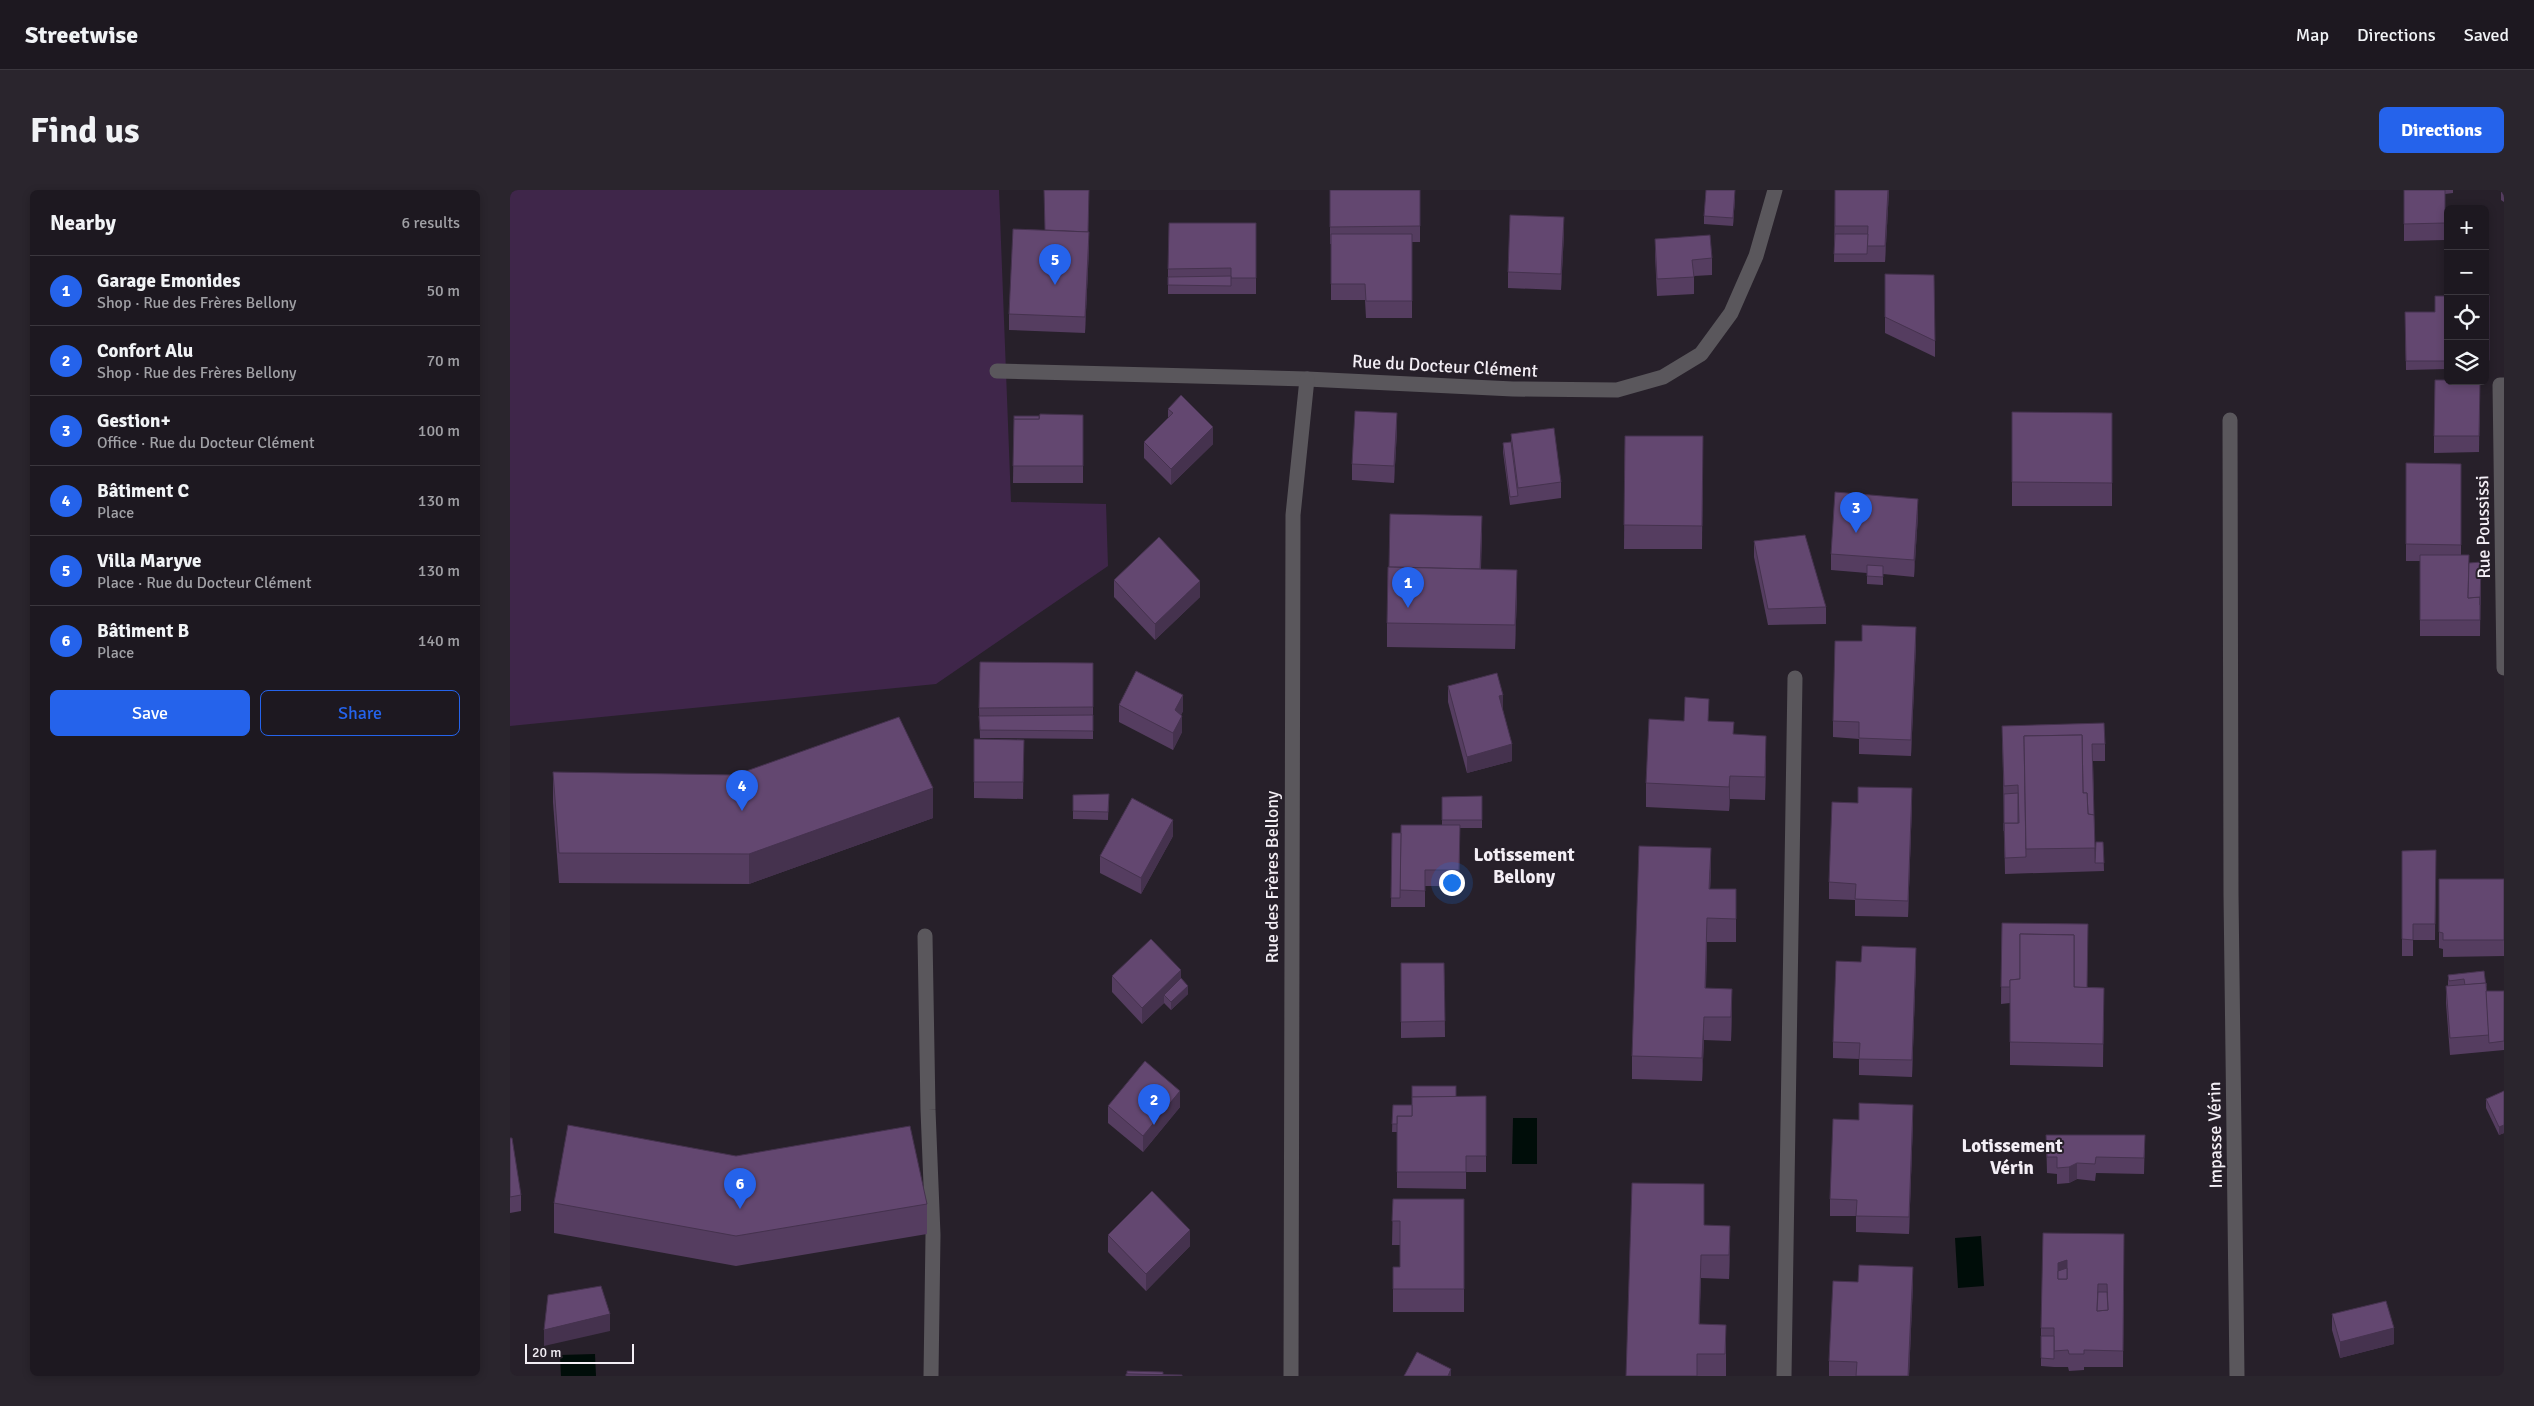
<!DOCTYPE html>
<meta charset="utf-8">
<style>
:root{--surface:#1d1820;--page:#2a252d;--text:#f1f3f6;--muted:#a0a0a5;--line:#3b373e;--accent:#2563eb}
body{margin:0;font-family:Signika,sans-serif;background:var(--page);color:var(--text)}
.controls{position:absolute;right:15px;top:15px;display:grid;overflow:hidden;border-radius:8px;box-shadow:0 2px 8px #0003}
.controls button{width:45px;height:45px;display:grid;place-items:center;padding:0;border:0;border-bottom:1px solid var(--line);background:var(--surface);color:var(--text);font:25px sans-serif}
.scale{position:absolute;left:15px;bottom:12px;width:109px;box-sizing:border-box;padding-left:5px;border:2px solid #f3eef5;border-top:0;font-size:14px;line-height:18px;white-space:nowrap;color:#f3eef5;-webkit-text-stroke:4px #27202a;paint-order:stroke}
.you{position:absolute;left:941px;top:692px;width:18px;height:18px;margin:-12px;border:4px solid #fff;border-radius:50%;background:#1a73e8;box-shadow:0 0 0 8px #1a73e833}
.badge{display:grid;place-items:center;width:32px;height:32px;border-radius:50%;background:var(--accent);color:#fff;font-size:16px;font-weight:700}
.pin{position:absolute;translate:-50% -41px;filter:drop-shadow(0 1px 2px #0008)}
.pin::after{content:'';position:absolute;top:26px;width:18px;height:15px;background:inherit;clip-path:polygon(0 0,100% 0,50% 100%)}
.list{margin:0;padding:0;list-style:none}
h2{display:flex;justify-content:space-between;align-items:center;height:65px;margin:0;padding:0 20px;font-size:21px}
h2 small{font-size:16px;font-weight:400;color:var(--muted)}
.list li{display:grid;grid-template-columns:32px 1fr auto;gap:15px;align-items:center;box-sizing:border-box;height:70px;padding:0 20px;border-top:1px solid var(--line)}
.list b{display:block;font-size:19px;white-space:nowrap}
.list p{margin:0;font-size:16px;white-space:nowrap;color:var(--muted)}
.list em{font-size:16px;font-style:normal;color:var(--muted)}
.actions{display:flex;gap:10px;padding:15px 20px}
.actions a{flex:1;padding:11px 0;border:1px solid var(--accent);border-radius:8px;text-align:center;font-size:18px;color:var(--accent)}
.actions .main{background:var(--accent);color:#fff}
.icon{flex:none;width:28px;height:28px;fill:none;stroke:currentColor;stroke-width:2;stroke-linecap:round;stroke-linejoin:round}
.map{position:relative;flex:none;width:1994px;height:1186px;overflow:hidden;border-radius:8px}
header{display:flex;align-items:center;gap:30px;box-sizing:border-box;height:70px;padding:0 25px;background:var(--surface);border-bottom:1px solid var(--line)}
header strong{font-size:24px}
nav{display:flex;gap:28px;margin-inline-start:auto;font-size:18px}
.intro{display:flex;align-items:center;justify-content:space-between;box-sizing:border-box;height:120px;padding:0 30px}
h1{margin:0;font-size:35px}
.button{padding:12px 22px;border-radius:8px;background:var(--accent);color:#fff;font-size:18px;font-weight:700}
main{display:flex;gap:30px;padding:0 30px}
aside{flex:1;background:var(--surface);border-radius:8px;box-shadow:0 2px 8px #0003}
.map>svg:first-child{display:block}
.green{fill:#3f264a}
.water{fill:#000d09}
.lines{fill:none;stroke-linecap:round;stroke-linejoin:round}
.minor{stroke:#5a575c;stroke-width:15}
.wall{fill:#553d60}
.shaded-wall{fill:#45324e}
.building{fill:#634770;stroke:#45324e;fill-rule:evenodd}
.labels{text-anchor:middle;stroke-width:4;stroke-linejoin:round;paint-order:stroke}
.street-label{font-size:18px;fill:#f3eef5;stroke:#27202a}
.neighbourhood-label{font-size:19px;font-weight:bold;fill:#f3eef5;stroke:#27202a}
</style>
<header>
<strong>Streetwise</strong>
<nav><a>Map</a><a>Directions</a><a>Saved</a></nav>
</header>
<div class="intro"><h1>Find us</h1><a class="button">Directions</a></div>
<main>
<aside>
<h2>Nearby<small>6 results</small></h2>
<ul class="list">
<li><span class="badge">1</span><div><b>Garage Emonides</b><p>Shop · Rue des Frères Bellony</p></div><em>50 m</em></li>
<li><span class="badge">2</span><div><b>Confort Alu</b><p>Shop · Rue des Frères Bellony</p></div><em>70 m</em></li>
<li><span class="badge">3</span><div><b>Gestion+</b><p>Office · Rue du Docteur Clément</p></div><em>100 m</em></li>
<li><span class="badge">4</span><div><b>Bâtiment C</b><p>Place</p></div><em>130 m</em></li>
<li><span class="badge">5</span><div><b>Villa Maryve</b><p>Place · Rue du Docteur Clément</p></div><em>130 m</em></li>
<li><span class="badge">6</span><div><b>Bâtiment B</b><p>Place</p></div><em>140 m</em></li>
</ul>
<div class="actions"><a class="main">Save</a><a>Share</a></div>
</aside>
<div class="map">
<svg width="1994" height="1186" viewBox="0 0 1994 1186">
<rect width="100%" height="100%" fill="#27202a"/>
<path class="green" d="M0 0H489L501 312 596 314 598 376 426 494 0 536Z"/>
<g class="water">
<path d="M1003 928H1027V974H1002Z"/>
<path d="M1471 1046 1474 1096 1448 1098 1445 1048Z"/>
<path d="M85 1164 86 1186H51L50 1165Z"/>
</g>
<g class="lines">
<g class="minor">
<path d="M487 181 797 189 1003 199 1107 200 1153 187 1191 164 1221 123 1246 66 1265 0"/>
<path d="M1720 230 1721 704 1727 1186"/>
<path d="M1994 478 1990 195H1994"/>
<path d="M415 746 418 920 423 1045 421 1186"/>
<path d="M781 1186 783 325 797 189"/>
<path d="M1274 1186 1285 488"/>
</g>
</g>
<g class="wall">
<path d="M820 0H910V52H902V128H856L855 110H821V54H820Z"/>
<path d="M1325 0H1379L1375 72H1324Z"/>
<path d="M1894 0H1943V3L1935 4V50L1894 51Z"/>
<path d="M1994 0V12L1991 10V1Z"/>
<path d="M1225 8 1223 36 1194 34V26Z"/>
<path d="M746 33V104H658V79Z"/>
<path d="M578 42 579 58 575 143 499 140V124Z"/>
<path d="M1054 43 1051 100 998 98V82Z"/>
<path d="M1145 49 1202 68V85L1184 86V104L1147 106 1145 65Z"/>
<path d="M1375 84 1425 151V167L1375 143Z"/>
<path d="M1938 106V179L1896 180 1895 122H1925Z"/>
<rect x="1975" y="106" width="4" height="72"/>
<path d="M1970 191 1969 262 1924 263V246Z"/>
<path d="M658 219 703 254 661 295 634 268V252L658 228Z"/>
<path d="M1502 222 1602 223V316H1502Z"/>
<path d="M504 226 573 234V293H503Z"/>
<path d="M887 240 884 293 842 290V274Z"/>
<path d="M1001 244 1051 292V308L1000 315 993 262V253L1001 252Z"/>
<path d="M1115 246H1193L1192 359H1114Z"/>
<path d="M1896 273 1951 274V365L1959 374 1971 372 1970 446H1910V371H1896Z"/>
<path d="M1408 325 1404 387 1373 384V395L1357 394V383L1321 380V364Z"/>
<path d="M972 342 971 379 1007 404 1005 459 877 457V433Z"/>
<path d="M1244 351 1316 417V434L1258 435 1244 367Z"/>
<path d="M604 390 690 407 645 450 604 407Z"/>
<path d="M1406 454 1401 566 1349 564V549L1323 547V531Z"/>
<path d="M583 473V549L470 548 469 518Z"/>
<path d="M938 496 993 521 1002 571 957 583 938 512Z"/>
<path d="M609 515 673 521 671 525 672 542 663 560 609 532Z"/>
<path d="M1174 531H1199L1224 544 1256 570 1255 610 1220 609 1219 621 1136 617V593Z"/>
<path d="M1492 536 1595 554V571H1583L1585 673 1593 652 1594 681 1495 684Z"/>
<path d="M464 549 514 550 513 609 464 608Z"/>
<path d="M43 582 423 628 239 694 49 693 43 612Z"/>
<path d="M599 604 598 630 563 629V605Z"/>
<path d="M972 606V638H950L949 696H915V717H881L882 643H891L932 635V607Z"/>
<path d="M1402 614 1398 727 1345 726V710L1319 709V692Z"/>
<path d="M663 646 631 704 590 683V666Z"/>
<path d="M1926 660 1925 750H1903V766H1892V661Z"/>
<path d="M1201 682 1200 699 1226 723V752H1197L1196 798 1222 822 1221 851 1194 850 1192 891 1122 889V866Z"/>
<path d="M1929 689H1994V766L1933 767V759L1929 758Z"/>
<path d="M1492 733 1578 797 1594 798 1593 877 1500 875V813L1491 814Z"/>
<path d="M891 773H934L935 847 891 848Z"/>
<path d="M1406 774 1402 887 1349 885V869L1323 868V852Z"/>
<path d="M1974 781 1976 801H1994V860L1940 865 1936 813V796H1938V785Z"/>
<path d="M602 786 671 788 678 804 661 820 654 813 632 834 602 802Z"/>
<path d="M1994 901V943L1989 945 1976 918V909Z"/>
<path d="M976 906V982H956V999L887 998V942H882L883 915H902L946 907Z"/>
<path d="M598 916 670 917 633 962 598 933Z"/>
<path d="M1403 931 1399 1044 1346 1042V1026H1320V1009Z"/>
<path d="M1536 945H1635L1634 984 1586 983 1585 991 1567 989 1559 993 1547 994V984L1537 983Z"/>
<path d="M0 948 11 1005V1021L0 1023Z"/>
<path d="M883 1009H954V1122H883V1077H890V1055H882Z"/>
<path d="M44 1013 417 1014V1044L226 1076 44 1043Z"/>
<path d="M1194 1035 1220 1059 1219 1089 1191 1088 1189 1134 1216 1135V1186H1116Z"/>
<path d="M1614 1044 1613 1177H1574V1180L1559 1181 1558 1177H1544L1531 1176V1138Z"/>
<path d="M598 1045 680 1056 636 1101 598 1062Z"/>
<path d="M1403 1093 1399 1186H1319V1171Z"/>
<path d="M1822 1124 1884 1154 1830 1168 1822 1140Z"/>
</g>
<g class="shaded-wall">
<path d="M1225 0V8L1223 36V28Z"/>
<path d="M1378 0H1379L1375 72V56Z"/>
<path d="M1054 27V43L1051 100V84Z"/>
<path d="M579 42V58L575 143V127Z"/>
<path d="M887 223V240L884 293V276Z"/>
<path d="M703 237V254L661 295V279Z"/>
<path d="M1408 309V325L1404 387V370Z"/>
<path d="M1007 380V404L1005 459V435Z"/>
<path d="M690 391V407L645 450V434Z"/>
<path d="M1406 437V454L1401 566V550Z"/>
<path d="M673 505V521L665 537V520Z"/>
<path d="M993 505V521L989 506Z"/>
<path d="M672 526V542L663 560V543Z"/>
<path d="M1256 546V570L1255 610V587Z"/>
<path d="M1002 554V571L957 583V567Z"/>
<path d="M1220 586V609L1219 621V597Z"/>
<path d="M423 598V628L239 694V664Z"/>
<path d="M1402 598V614L1398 727V711Z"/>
<path d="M663 630V646L631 704V688Z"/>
<path d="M1201 658V682L1199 722V699Z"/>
<path d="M1197 728V752L1195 822V798Z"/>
<path d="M1406 758V774L1402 887V870Z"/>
<path d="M671 780V797L654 805V813L632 834V818Z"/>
<path d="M678 796V804L661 820V812Z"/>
<path d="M1222 799V822L1221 851V827Z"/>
<path d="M1194 827V850L1192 891V868Z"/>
<path d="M670 901V917L633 962V946Z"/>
<path d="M1403 915V931L1399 1044V1027Z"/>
<path d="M1994 935V943L1989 945V937Z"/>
<path d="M1567 973V989L1559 993V977Z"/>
<path d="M1220 1036V1059L1219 1089V1065Z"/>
<path d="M680 1040V1056L636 1101V1084Z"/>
<path d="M1191 1065V1088L1189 1158V1134Z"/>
<path d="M1557 1070V1086L1548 1089V1073Z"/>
<path d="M1403 1077V1093L1399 1186H1398Z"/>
<path d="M100 1124V1141L34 1156V1140Z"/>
<path d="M1884 1138V1154L1830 1168V1152Z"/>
<path d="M941 1179V1186H938Z"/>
</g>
<g class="building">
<path d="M534 0H579L578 42 535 40Z"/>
<path d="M820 0H910V36L820 37Z"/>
<path d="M1196 0H1225L1223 28 1194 26Z"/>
<path d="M1325 0H1378L1375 56H1357L1358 36H1325Z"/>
<path d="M1894 0H1935V33L1894 34Z"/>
<path d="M1000 25 1054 27 1051 84 998 82Z"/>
<path d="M659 33H746V88H721V78L658 79Z"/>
<path d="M503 39 579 42 575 127 499 124Z"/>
<path d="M821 44H902V111H856L855 94H821Z"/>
<path d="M1325 44H1358L1357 64H1324Z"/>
<path d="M1200 45 1202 68 1182 70 1184 87 1147 89 1145 49Z"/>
<path d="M1375 84 1424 85 1425 151 1375 127Z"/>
<path d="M721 86V96L658 95V87Z"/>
<path d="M1925 106H1938V171H1896L1895 122H1925Z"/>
<rect x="1975" y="106" width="4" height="64"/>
<path d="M1925 190H1938V191H1970L1969 246H1924Z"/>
<path d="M671 205 703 237 661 279 634 252 663 223 658 219Z"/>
<path d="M845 221 887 223 884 276 842 274Z"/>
<path d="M1502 222 1602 223V293L1502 292Z"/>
<path d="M530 224 573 225V276H503L504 229H529Z"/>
<rect x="504" y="226" width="25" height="3"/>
<path d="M1044 238 1051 292 1008 298 1001 244Z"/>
<path d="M1115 246H1193L1192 336 1114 335Z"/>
<path d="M1001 252 1008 306 1000 307 993 253Z"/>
<path d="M1896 273 1951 274V355L1896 354Z"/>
<path d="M1325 302 1408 309 1404 370 1321 364Z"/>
<path d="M880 324 972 326 970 379 879 377Z"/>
<path d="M1295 345 1316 417 1258 419 1244 351Z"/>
<path d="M649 347 690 391 645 434 604 390Z"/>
<path d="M1910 365H1959L1958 408 1970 407V430H1910Z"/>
<path d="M1971 372 1970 415V407L1958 408 1959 373Z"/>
<path d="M1357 375 1373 376V387L1357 386Z"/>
<path d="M878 377 1007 380 1005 435 877 433Z"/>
<path d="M1352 435 1406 437 1401 550 1349 548V532L1323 531 1325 451H1352Z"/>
<path d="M470 472 583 473V517L469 518Z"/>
<path d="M626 481 673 505 665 520 672 526 663 543 609 515Z"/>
<path d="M987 483 993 505 989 506 1002 554 957 567 938 496Z"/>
<path d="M1175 507 1199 509 1198 531 1224 532 1223 544 1256 546 1255 587 1220 586 1219 597 1136 593 1139 529 1174 531Z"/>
<path d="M583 525V541L470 540 469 526Z"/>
<path d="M389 527 423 598 239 664 49 663 43 582 225 585Z"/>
<path d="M1594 533 1595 554H1582L1584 625 1578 624 1577 603H1573L1572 545 1514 546 1516 667 1495 668 1494 633H1509L1508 595 1494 596 1492 536Z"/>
<path d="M1572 545 1573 603H1577L1578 624 1584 625 1585 658 1516 659 1514 546Z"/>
<path d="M464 549 514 550 513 592H464Z"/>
<path d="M1348 597 1402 598 1398 711 1345 709 1346 694 1319 692 1322 612 1348 613Z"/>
<path d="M1508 603V633H1494V641V604Z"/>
<path d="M599 604 598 622 563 621V605Z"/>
<path d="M972 606V630H932V607Z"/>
<path d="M622 608 663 630 631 688 590 666Z"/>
<path d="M891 635H950L949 680H915V701L890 700Z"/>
<path d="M882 643H891L890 708H881Z"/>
<path d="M1586 652H1593L1594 673H1585Z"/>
<path d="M1129 656 1201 658 1199 699H1226V729L1197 728 1195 798 1222 799 1221 827H1194L1192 868 1122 866Z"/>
<path d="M1926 660 1925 734H1903V750L1892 749V661Z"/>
<path d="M1929 689H1994V750H1933V743L1929 742Z"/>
<path d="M1492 733 1578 734 1577 798 1564 797V745L1510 744V789L1500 790V797H1491Z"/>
<path d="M1510 744 1564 745V797L1594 798 1593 854 1500 852V790L1510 789Z"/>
<path d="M641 749 671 780 632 818 602 786Z"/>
<path d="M1352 756 1406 758 1402 870 1349 869 1350 853 1323 852 1326 771 1351 772Z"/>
<path d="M891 773H934L935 831 891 832Z"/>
<path d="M1974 781 1976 796V793L1955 795 1954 789 1939 791 1938 785Z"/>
<path d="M671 788 678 796 661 812 654 805Z"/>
<path d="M1976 793 1979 845 1940 848 1936 796Z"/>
<path d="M1976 801H1994V851L1979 853Z"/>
<path d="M635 871 670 901 633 946 598 916Z"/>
<rect x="902" y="896" width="44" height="11"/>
<path d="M1994 901V935L1989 937 1976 909Z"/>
<path d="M976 906V966H956V982H887V926H902V907Z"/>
<path d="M1349 913 1403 915 1399 1027 1346 1026 1347 1010 1320 1009 1323 929 1349 930Z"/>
<path d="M883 915H902V926H887V934H882Z"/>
<path d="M58 935 226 966 400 936 417 1014 226 1046 44 1013Z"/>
<path d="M1536 945H1635L1634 968 1586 967 1585 974 1567 973 1559 977 1547 978V967H1537Z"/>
<path d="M0 948H2L11 1005 0 1007Z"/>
<path d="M1122 993 1194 994V1035L1220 1036 1219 1065H1191L1189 1134 1216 1135 1215 1164H1187V1186H1116Z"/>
<path d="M642 1001 680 1040 636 1084 598 1045Z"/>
<path d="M883 1009H954V1099H883V1077H890V1031H882Z"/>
<path d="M1533 1043 1614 1044 1613 1161 1574 1160V1164H1559L1558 1160 1544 1161V1138H1531ZM1557 1070V1089H1548V1073ZM1588 1094H1597L1598 1120 1587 1121Z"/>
<path d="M1349 1075 1403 1077 1398 1186H1346L1347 1172 1319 1171 1323 1091 1348 1092Z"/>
<path d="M1557 1078V1089H1548V1081Z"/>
<path d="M91 1096 100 1124 34 1140 38 1105Z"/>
<path d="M1588 1102H1597L1598 1120 1587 1121Z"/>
<path d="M1876 1111 1884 1138 1830 1152 1822 1124Z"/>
<path d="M1531 1146H1544V1169L1531 1168Z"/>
<path d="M907 1162 941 1179 938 1186H894Z"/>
<path d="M617 1181 653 1182V1185L617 1184Z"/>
<path d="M616 1184 672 1185V1186H616Z"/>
</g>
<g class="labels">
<g class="street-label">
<text transform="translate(935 176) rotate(3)" y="6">Rue du Docteur Clément</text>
<text transform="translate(1973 337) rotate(-91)" y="6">Rue Poussissi</text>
<text transform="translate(762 687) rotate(-90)" y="6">Rue des Frères Bellony</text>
<text transform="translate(1705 945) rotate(-91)" y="6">Impasse Vérin</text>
</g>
<g class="neighbourhood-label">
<text x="1014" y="671">Lotissement<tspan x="1014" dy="22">Bellony</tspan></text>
<text x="1502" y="962">Lotissement<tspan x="1502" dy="22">Vérin</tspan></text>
</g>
</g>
</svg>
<div class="controls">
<button>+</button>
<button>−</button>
<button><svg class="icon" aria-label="locate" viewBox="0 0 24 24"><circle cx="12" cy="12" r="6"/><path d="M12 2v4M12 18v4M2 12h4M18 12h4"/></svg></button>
<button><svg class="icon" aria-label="layers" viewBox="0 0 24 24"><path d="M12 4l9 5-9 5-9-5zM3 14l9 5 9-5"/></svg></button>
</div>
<div class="scale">20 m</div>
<div class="you"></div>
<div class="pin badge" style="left:898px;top:418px">1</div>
<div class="pin badge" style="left:644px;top:935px">2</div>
<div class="pin badge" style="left:1346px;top:343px">3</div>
<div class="pin badge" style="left:232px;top:621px">4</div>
<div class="pin badge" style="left:545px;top:95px">5</div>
<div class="pin badge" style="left:230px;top:1019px">6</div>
</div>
</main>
